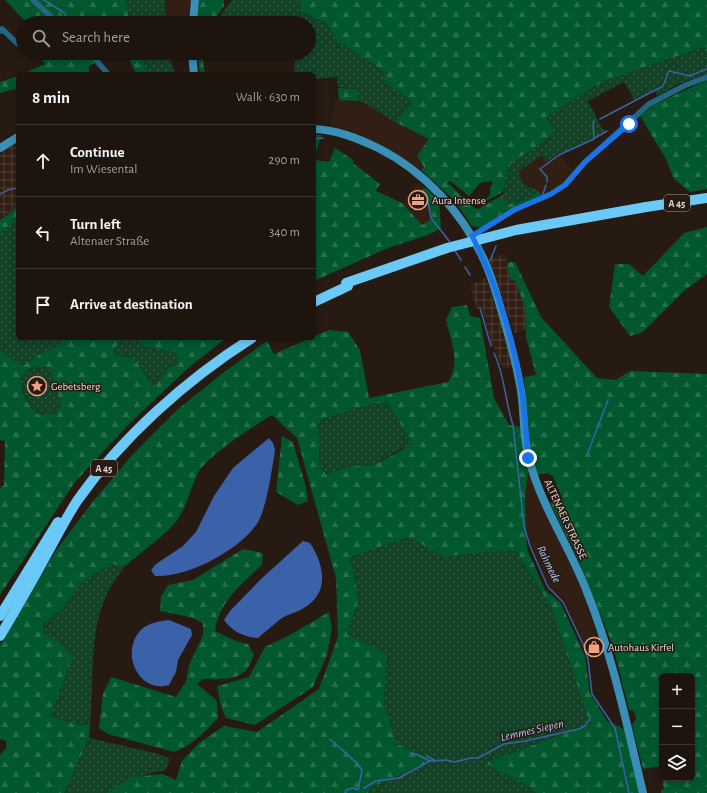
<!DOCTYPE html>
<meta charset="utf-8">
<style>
:root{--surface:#1d140e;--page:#2a211c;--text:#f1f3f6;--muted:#a09e9e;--line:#3b332e}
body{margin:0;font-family:"Alegreya Sans",sans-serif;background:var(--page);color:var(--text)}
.controls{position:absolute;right:12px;bottom:12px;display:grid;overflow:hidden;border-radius:6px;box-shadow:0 2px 6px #0003}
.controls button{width:36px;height:36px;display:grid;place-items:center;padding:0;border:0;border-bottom:1px solid var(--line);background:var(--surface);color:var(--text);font:20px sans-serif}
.stop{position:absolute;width:12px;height:12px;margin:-9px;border:3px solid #1a73e8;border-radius:50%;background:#fff}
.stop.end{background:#1a73e8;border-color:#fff;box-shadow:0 1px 4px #0008}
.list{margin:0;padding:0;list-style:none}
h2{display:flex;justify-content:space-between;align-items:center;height:52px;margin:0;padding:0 16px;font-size:17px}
h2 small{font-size:13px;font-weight:400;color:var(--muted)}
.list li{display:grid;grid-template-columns:26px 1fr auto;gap:12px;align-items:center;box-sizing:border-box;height:72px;padding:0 16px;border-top:1px solid var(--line)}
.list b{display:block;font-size:15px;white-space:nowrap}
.list p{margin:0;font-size:13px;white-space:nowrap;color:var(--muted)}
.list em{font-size:13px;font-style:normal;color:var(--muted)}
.icon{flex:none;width:22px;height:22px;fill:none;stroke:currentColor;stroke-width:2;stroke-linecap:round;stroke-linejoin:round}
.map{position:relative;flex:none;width:707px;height:793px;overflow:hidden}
.search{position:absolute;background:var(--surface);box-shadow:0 2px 6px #0003;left:16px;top:16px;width:300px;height:44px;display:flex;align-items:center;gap:10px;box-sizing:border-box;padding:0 14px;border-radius:22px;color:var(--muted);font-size:15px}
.panel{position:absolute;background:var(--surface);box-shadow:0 2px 6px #0003;left:16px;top:72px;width:300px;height:268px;border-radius:6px}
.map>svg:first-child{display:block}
.built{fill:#321f14}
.industrial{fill:url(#industrial-grid)}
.grass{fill:url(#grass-dots)}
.forest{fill:url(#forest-firs);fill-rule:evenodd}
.water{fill:#3b61a9}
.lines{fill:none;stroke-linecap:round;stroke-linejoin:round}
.stream{stroke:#3b61a9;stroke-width:1.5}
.street{stroke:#226786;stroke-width:5.5}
.secondary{stroke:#398fb6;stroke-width:8}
.highway{stroke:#6ac9f7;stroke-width:10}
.highway-bridge{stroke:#6ac9f7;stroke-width:10}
.route{stroke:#1a73e8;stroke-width:5}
.labels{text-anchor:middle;stroke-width:3;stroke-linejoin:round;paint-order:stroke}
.shield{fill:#271a12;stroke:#aba09a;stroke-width:1}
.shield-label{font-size:10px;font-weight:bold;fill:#e3d9d4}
.poi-label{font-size:11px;fill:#e3d9d4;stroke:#271a12;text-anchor:start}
.street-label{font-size:11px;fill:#e3d9d4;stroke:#271a12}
.water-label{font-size:12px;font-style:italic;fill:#aec4ec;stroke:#271a12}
</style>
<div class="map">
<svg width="707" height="793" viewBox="0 0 707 793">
<defs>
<pattern id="industrial-grid" width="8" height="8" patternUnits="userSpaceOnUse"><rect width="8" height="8" fill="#321f14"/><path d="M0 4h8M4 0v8" fill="none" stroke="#503f35"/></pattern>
<pattern id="grass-dots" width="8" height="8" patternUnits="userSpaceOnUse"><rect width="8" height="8" fill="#124126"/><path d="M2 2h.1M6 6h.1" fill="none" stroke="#345c45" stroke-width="1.8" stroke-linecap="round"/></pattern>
<pattern id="forest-firs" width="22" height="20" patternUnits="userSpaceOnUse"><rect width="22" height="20" fill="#01572e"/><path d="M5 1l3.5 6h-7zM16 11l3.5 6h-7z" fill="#266f4b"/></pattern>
</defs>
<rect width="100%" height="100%" fill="#271a12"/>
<g class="built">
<path d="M165 0H190L188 23H166Z"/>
<path d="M346 99 368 105 395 122 429 139 424 167 421 170 397 154 373 141 348 130 330 126 335 100Z"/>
<path d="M558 154 575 172 560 186 542 195 533 187 523 183 518 172 542 155 546 162Z"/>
<path d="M419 182 426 188 421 192 428 205 431 219 422 225 402 203Z"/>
<path d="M528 472 575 572 603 651 589 656 565 600 552 591 531 545 526 524 525 498Z"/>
</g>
<g class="industrial">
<path d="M15 143 18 148V201L13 211 0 219V152Z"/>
<path d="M505 254 511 281 514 280 516 282 525 308 526 329 514 333 489 258Z"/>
<path d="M486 277 507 344 513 367 503 369 491 342 482 308 477 309 470 286Z"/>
</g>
<g class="grass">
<path d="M126 0H165L166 23H130Z"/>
<path d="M232 0H301L299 12 327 24 337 41 387 73 383 80 412 102 395 122 368 105 358 101V89L338 87 337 77 314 79V74H294L295 58 241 53H309V23H215Z"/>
<path d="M701 48 707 49V74L679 84 657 96 655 91 663 86 670 72C683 75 695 79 706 69L690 76 669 71 662 85 635 101 624 82 588 101 602 128 606 131 584 144 558 154 546 162 542 155 518 172 523 183 538 191 525 200 505 205 503 195 508 165 555 133 546 117 602 82Z"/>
<path d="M140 53H168L175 74H148Z"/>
<path d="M18 218V338H63V344L40 354 22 366 0 349V233Z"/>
<path d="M121 338H136L141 345 176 353 177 364 168 368 154 388 143 376 140 367 116 356 113 352Z"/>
<path d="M50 367 61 407 58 413 39 415C27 406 23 393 20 379L31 368Z"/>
<path d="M387 402 412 443 373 465 354 466 327 474 319 464 320 444 317 421 362 407Z"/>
<path d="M409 537 444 556 471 553 516 551 551 607 590 724 486 763 537 791 536 793H368L370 788 433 760 397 744 384 704 386 654 347 634 359 599 350 556Z"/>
<path d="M112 564 124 567C117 577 109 588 104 601 89 640 94 683 90 725L76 724 50 716 73 657 43 632V624L62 610 81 583Z"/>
<path d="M89 738 159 754 170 759 165 770 132 778 106 793H64Z"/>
</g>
<g class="forest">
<path d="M5 0H30L54 23H27Z"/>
<path d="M37 0H126L130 23H62Z"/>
<path d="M199 0H224V6L212 23H197Z"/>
<path d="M301 0H707V49L701 48 602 82 546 117 555 133 509 165 503 192 482 203 490 195V188L493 183 491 181 480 183 469 196 450 181 448 183C454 188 472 208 478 209L503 195 505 205 525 200 538 191 542 195 505 212 481 228 472 226 455 201 421 170 424 167 417 156 429 139 395 122 412 102 383 80 387 73 337 41 327 24 299 11Z"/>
<path d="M37 53H87L96 62 89 66V74H22L45 64Z"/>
<path d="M127 53H140L148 74H136Z"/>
<path d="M197 53H205L203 61 205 74H200Z"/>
<path d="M18 76V88L0 93V82Z"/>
<path d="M707 80V189L690 192 674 179 666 159 640 116 653 105Z"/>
<path d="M338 88 358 89V101L339 100Z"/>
<path d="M314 135H321L314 160 329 162 335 148 353 160V163L380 184 376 191 402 203 422 225 431 219 428 205 421 192 426 188 439 202 441 228 428 235 388 248 314 281Z"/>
<path d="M18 201V218L0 233V220L13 211Z"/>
<path d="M707 227V274L684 291 643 332 630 336 609 307 615 264H629L643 276 684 233Z"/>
<path d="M508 262H515L541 317 597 378 616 380 630 371 707 374V793H661V790L664 789 662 778H692V676H662V766L643 769 632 725 636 719 634 711 629 710 613 646 576 554 550 503 563 500 553 476 546 473 537 475C526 447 527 407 524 377L536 375 526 337 525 308 516 282 514 280 511 281 507 266Z"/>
<path d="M467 305 470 316 480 318 494 398 509 425 521 427 523 450 528 472 525 498 527 549 545 590 560 602 585 656 590 693 607 721 624 729 640 793H536V791L485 763 590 724 551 607 516 551 471 553 444 557 409 537 350 557 359 599 347 634 387 654 384 704 397 744 434 760 370 788 368 793H106L132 777 162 774 176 780 182 761 199 743 224 726 257 732 319 689 338 637 336 578 297 438 272 415C254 426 208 455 198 473 190 489 187 508 175 523 164 536 139 554 124 567L112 564 81 583 62 610 43 624V632L63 646 73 657 50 716 76 724 90 725 89 738 64 793H0V755L7 747 6 741 0 739V645L57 549 95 499 133 454 177 410 224 372 267 341 274 354 329 330 348 332 360 350 369 398 448 382C461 363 451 340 446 320L452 307ZM387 402 412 443 399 452 373 465 354 466 326 474 319 464 320 444 317 421 362 407Z"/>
<path d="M63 338H121L113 352 116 356 134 359C142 369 145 378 154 388L168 368 177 364 176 353 141 345 136 338H226L186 370 130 423 75 482 0 595V488L4 485 5 441 0 440V349L22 366 40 354 63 344ZM50 367 61 407 58 413 39 415C27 406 22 393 20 379L31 368Z"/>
<path d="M282 436 293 442 306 487 308 501 298 505 276 492Z"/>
<path d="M243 549 263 553 262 565C242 584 219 602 215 631L236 641 248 644 254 655C252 659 250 666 246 670 237 681 216 679 203 679L197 684 217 701 218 718C205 732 191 746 174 752L108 734 99 728 103 694 111 677 176 697 186 682 189 665 203 635V623L190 617 160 611 161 597 168 585 193 580Z"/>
<path d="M329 612 332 628 327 655 313 687 255 725 226 718 221 706 217 686 249 677 265 647 288 636Z"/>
</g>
<g class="water">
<path d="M269 438 273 443 275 450C272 469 267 506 258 522 241 550 187 578 155 576L151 570 156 564 183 546 196 532 214 496 233 468Z"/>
<path d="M303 541 310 543C325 566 330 594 302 609 296 613 288 614 282 618 274 624 266 631 258 638 244 637 233 632 224 620L230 611 261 579Z"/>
<path d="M169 620 191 629 192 635 178 660 176 672 169 685C139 694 120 653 140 631 147 623 160 621 169 620Z"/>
</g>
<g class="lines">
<g class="stream">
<path d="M44 0 63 12 73 23"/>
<path d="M600 119 663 86 669 71 690 76 707 69"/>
<path d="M595 138 607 131"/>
<path d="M314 139 323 138"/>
<path d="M547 182V177L540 169 559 155 594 139 593 124 594 120"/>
<path d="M423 190 428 202 431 218 450 242"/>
<path d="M0 194 8 190 18 188"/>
<path d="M543 194 546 185"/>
<path d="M455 251 461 260"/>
<path d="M490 261 496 246"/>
<path d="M465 267 470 275"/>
<path d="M480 308 491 346"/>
<path d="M494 353C505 376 505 401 513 425L524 526 530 546 548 587 563 602 583 644 588 659 592 694 615 728 629 793"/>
<path d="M587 455 608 400"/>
<path d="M330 739C340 749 355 759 362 770L358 790 353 788 346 790 345 793"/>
<path d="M410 753 418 755 430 761"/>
<path d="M427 756 434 760"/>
<path d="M364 788 376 781 399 778 430 761 446 760 454 762 471 758H478L504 744 525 741 579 729 586 725 590 718"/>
</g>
<g class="street">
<path d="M33 0 58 23"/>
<path d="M0 31 2 29 18 44"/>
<path d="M90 53 108 74"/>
<path d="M472 236 514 210 551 194 565 185 585 162 649 104 686 85 707 77"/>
</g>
<g class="secondary">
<path d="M193 23 195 0"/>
<path d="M192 53 194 74"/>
<path d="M314 129C337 130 357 138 378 148 424 171 463 213 484 260 493 279 498 300 504 320 510 341 516 363 520 385 525 409 522 435 529 459 541 506 570 547 587 592 613 657 627 725 643 793"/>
<path d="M0 148 18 137"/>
</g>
<g class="highway">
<path d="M646 207 707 198"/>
<path d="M314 302 348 286"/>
<path d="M0 616 58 522"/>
<path d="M0 636C13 614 26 592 38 570 51 547 63 523 77 501 122 437 186 380 252 338"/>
</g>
<path class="highway-bridge" d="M346 283 447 248 516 230 646 207"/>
</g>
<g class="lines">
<path class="route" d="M528 458C526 434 525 410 521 386 512 335 496 282 472 236L514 210 551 194 565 185 585 162 629 124"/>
</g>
<defs>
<symbol id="office-ring" viewBox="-11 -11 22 22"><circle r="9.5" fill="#271a12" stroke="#f2a081" stroke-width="1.5"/><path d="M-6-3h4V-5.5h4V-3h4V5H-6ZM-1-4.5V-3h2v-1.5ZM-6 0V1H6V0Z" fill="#f2a081"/></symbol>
<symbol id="sight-ring" viewBox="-11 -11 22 22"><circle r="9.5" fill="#271a12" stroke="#f2a081" stroke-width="1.5"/><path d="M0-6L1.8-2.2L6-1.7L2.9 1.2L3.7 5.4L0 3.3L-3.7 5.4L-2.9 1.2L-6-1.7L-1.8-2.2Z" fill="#f2a081"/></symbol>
<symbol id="shop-ring" viewBox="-11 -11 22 22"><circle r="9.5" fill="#271a12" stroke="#f2a081" stroke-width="1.5"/><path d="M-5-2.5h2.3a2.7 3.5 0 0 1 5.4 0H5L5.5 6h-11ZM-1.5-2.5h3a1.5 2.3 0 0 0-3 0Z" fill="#f2a081"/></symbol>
</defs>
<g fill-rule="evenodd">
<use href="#office-ring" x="407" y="189" width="22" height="22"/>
<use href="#sight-ring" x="26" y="375" width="22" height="22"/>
<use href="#shop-ring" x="583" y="636" width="22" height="22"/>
</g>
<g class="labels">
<g class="shield">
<rect x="664" y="195" width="26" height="16" rx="3"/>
<rect x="91" y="460" width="26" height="16" rx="3"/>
</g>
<g class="shield-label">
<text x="677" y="207">A 45</text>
<text x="104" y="472">A 45</text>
</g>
<g class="poi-label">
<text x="432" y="204">Aura Intense</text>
<text x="51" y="390">Gebetsberg</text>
<text x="608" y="651">Autohaus Kirfel</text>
</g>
<g class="street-label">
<text transform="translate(566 519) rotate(65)" y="4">ALTENAER STRASSE</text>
</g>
<g class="water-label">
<text transform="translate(549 564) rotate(64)" y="4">Rahmede</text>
<text transform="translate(532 730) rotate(-13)" y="4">Lemmes Siepen</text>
</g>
</g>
</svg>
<div class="controls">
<button>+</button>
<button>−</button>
<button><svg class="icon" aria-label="layers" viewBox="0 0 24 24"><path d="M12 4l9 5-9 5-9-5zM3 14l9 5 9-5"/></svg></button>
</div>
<div class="stop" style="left:629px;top:124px"></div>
<div class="stop end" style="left:528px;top:458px"></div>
<div class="search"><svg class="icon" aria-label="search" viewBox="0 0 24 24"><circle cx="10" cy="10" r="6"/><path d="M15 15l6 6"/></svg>Search here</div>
<section class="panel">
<h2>8 min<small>Walk · 630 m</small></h2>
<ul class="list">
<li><svg class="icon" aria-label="ahead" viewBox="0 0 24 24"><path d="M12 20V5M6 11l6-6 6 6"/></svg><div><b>Continue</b><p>Im Wiesental</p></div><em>290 m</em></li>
<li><svg class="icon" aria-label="left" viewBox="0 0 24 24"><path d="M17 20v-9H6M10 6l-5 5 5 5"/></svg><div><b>Turn left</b><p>Altenaer Straße</p></div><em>340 m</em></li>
<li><svg class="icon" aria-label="arrive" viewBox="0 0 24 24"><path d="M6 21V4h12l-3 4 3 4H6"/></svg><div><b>Arrive at destination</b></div></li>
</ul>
</section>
</div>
